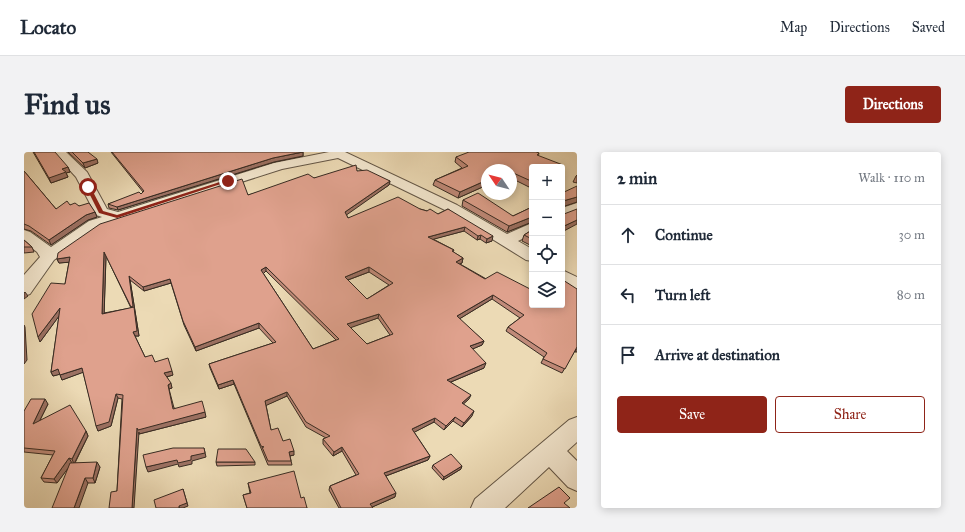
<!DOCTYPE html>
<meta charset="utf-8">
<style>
:root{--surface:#fff;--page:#f2f2f3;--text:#1f2937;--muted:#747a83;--line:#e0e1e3;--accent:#8f2418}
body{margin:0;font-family:"IM FELL Great Primer",serif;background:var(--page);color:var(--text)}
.controls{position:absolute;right:12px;top:12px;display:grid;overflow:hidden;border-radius:4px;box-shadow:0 2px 10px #0003}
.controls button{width:36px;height:36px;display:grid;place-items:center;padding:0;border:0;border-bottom:1px solid var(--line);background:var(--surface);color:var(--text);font:20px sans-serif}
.compass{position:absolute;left:457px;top:12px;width:36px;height:36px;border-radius:50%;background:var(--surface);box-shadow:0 2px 10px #0003;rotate:305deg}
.stop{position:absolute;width:12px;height:12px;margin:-9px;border:3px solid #8f2418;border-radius:50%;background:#fff}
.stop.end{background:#8f2418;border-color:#fff;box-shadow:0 1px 4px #0008}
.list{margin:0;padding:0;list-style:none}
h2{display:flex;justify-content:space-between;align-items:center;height:52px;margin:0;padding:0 16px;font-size:17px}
h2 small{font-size:13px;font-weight:400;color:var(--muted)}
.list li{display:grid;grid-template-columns:26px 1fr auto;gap:12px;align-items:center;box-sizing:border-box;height:60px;padding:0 16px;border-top:1px solid var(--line)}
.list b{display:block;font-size:15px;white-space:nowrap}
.list em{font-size:13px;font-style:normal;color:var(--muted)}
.actions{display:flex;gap:8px;padding:12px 16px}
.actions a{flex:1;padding:9px 0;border:1px solid var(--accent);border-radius:4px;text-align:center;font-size:14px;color:var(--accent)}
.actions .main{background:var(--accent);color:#fff}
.icon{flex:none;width:22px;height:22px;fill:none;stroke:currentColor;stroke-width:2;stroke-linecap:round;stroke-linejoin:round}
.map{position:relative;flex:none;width:553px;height:356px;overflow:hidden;border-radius:4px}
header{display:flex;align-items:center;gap:24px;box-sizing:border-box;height:56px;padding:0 20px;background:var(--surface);border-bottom:1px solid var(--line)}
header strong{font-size:19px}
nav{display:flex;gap:22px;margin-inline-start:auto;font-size:14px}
.intro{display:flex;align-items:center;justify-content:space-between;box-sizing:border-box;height:96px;padding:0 24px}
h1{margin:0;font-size:28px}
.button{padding:10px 18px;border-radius:4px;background:var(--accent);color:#fff;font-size:14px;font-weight:700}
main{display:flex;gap:24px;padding:0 24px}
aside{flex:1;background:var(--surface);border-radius:4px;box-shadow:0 2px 10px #0003}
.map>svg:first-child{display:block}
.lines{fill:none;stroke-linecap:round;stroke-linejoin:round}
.minor-casing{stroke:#645747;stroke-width:2}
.minor{fill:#f3e7cf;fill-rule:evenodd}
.wall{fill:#c08a79;stroke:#372b22;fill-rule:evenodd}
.shaded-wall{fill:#9c7163;stroke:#372b22}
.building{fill:#dfa18d;stroke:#372b22;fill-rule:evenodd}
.route{fill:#8f2418}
</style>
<header>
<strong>Locato</strong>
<nav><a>Map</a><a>Directions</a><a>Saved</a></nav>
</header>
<div class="intro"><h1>Find us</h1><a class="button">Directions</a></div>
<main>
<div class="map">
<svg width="553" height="356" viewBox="0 0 553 356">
<rect width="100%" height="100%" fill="#ecdab5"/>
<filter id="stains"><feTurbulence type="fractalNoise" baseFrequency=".005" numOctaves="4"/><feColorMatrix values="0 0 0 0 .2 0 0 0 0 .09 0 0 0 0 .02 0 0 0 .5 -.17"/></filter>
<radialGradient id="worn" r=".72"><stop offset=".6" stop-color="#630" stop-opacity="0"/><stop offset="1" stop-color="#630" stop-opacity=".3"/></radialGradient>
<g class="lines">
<defs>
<g id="minor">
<path d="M29 0H42L63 20 83 57 94 60 250 11 305 0H321L433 53 483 82 508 71V82L494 89 508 97V109L502 108 423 59 314 6 258 17 77 75 30 108 6 142 0 144V123L16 105 13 100 0 90V78L6 80 27 95 65 69 78 65 72 63 52 25Z"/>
<path d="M553 51V61L538 67V56Z"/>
<path d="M538 118 553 125V139L538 131Z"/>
<path d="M553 265V290L543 299 553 309V339L544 335 525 315 481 356H447L451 347 545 268Z"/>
</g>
</defs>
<use href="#minor" class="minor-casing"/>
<use href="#minor" class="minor"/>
</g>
<g class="wall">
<path d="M9 0 44 15 46 20 42 21 44 25 27 31Z"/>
<path d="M44 0H64L74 11 61 16Z"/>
<path d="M87 0H279V4L250 10 94 58 85 56 84 52 117 42 119 40Z"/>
<path d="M515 1 508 33 505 35 487 26V18H463V33L434 46 409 33 411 28 438 16 431 10 432 5Z"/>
<path d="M0 19 32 57 46 53 55 54 71 60 73 65 64 68 27 93 7 79 0 77Z"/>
<path d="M333 19 366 29 365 33 322 62 324 66 396 57 414 62 424 57 468 89 462 91 456 87 453 88 440 79 409 87 430 98 429 100 439 106 438 111 436 112 508 153 553 137V200H551L552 197 538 221 517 211 520 205 482 179 484 175 496 166 468 147 435 167 460 189 458 193 448 197 460 216 427 230 445 247 439 252 448 264 438 275 429 269 420 278 410 270 390 280 406 304 404 308 362 324 371 345 348 355 349 356H315L305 338 306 334 332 323 318 299 309 304 299 292V287L302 286 282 275 263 244 242 253 247 278 259 289 270 303 266 304 268 313H244L210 232 195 237 186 216 185 212 249 191 235 176 172 199 160 173 147 131 120 139 106 128 115 184H111L121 205 131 210 149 223 143 225 148 236 145 237 150 256 182 265 115 282V280L93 339 98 247 94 246 87 274 74 279 59 220 38 228 36 222 29 224 27 220 35 164 16 190 41 132 45 110 35 111 33 107 224 43 290 26ZM82 104 107 156 80 161ZM242 119 312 188 289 197 239 121ZM345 120 365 133 343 147 324 128ZM354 166 366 183 343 192 326 175Z"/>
<path d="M553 23V31L549 30 552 24Z"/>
<path d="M439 48 489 64 508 55V70L483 80 438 54Z"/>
<path d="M508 78V94L498 89 500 83Z"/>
<path d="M0 88 8 95 10 100 0 101Z"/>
<path d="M24 252 16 268 62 279 64 284 51 311 76 315 71 331H64L43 317 33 331 20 330 17 326 29 303 0 300V259Z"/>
<path d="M192 310H231V313L193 314Z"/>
<path d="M409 313 437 317 419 328 408 316Z"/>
<path d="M224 331 277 346 283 356H223L219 343 226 341Z"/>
</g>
<g class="shaded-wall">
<path d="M279 0V4L250 10 94 58 93 55 249 6Z"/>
<path d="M73 7 74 11 61 16 59 11Z"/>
<path d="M44 15 46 20 42 21 44 25 27 31 25 26 38 17Z"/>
<path d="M463 28V33L434 46 436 40Z"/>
<path d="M366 29 365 33 321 64V60Z"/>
<path d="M507 29H508V33L505 35Z"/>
<path d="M553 45V50L538 55 539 49Z"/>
<path d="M71 60 73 65 64 68 27 93 25 88 62 63Z"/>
<path d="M508 65V70L483 80 485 74Z"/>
<path d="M553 68V72L538 80V75Z"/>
<path d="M441 75 440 79 403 89 404 85Z"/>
<path d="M457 83 456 87 453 88 454 84Z"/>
<path d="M469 84 468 89 462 91 463 87Z"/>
<path d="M80 100 82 104 80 166 78 162Z"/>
<path d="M46 105 48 110 35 111 33 107Z"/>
<path d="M439 106 438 111 431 114 432 110Z"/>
<path d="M242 115V119L238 123 237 118Z"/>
<path d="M345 115V120L321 129V125Z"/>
<path d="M105 124 106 128 115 184H111L109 180 108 159 107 155Z"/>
<path d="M146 127 147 131 120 139 119 135Z"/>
<path d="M1 140 4 144 0 147V141Z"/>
<path d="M469 143 468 147 432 169 433 164Z"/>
<path d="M36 156 38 160 16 190 14 185Z"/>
<path d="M355 162 354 166 323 177V172Z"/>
<path d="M235 171V176L172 199 171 195Z"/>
<path d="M0 173 1 175 3 208 0 212Z"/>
<path d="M460 189 458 193 444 199 446 194Z"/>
<path d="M462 211 460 216 422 232 423 228Z"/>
<path d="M58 216 60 220 38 228 36 223Z"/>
<path d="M34 217 37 222 29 224 27 220Z"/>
<path d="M148 219 149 223 142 225 140 221Z"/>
<path d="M209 228 210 232 195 237 194 233Z"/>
<path d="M147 231 148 236 145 237 144 233Z"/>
<path d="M263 240V244L241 254V249Z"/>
<path d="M92 242 94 246 87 274 74 279 72 274Z"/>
<path d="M447 243 445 247 436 255 438 251Z"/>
<path d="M21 247 24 252 12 276 9 272Z"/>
<path d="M450 259 448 264 438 275 440 271Z"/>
<path d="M181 260 182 265 115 282V280L110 356H108L113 276Z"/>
<path d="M431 265 429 269 420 278 422 274Z"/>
<path d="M411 266 410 270 387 282 388 277Z"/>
<path d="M62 279 64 284 50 312 48 307Z"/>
<path d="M318 295V299L309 304 310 300Z"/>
<path d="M180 296 182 305 168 309V312L155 315 154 312 124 320 122 315 167 304Z"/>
<path d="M270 299V303L265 304V300Z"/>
<path d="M406 304 404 308 359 325 360 321Z"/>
<path d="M45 306 48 311 33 331 30 327Z"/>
<path d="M73 310 76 315 71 331 69 326Z"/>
<path d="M438 314 437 317 419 328 420 325Z"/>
<path d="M61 326 64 331 55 356H50Z"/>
<path d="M159 337 164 354 159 356H155V354Z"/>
<path d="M372 341 371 345 346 356V352Z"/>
</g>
<g class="building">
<path d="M10 0H31L44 15 38 17 42 20 25 26Z"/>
<path d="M48 0H64L73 7 59 11Z"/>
<path d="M88 0H279L249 6 93 55 84 52 115 40 117 42 120 39Z"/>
<path d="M445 0H512L515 1 513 3 539 13 535 15H508V29H507L487 20V18H463V28L436 40 411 28 444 14 432 5Z"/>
<path d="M332 13 333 19 343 18 366 29 321 60 324 66 374 45 396 57 403 59 406 57 414 62 424 57 469 84 463 87 457 83 454 84 441 75 404 85 430 98 428 99 439 106 432 110 461 127 473 120 508 138V153H538V128H539L553 137V195L541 217 519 207 523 201 484 175 500 163 469 143 433 164 460 189 446 194 462 211 423 228 447 243 438 251 450 259 440 271 431 265 422 274 411 266 388 277 406 304 360 321 372 341 346 352 349 356H317L306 334 335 322 318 295 310 300 299 287 306 284 282 270 263 240 241 249 247 278 254 276 259 289 266 287 270 299 265 300 267 309H244L238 295H240L237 294 209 228 194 233 185 212 252 190 235 171 171 195 159 169 146 127 119 135 105 124 109 154 107 155 80 100 78 162 110 155 113 179 109 180 121 205 128 203 131 210 144 206 148 219 140 221 147 231 144 233 149 257 178 249 181 260 114 278 113 276 108 356H85L87 340 93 339 99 243 92 242 85 270 72 274 58 216 36 223 34 217 27 220 36 156 14 185 8 162 27 131 41 132 46 105 33 107 34 101 76 72 218 27 224 43 284 22 290 26ZM242 115 315 187 289 197 237 118ZM345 115 369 131 343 147 321 125ZM355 162 369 182 343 192 323 172Z"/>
<path d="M0 19 32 57 43 49 46 53 51 51 55 54 65 51 71 60 62 63 25 88 5 74 0 72Z"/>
<path d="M553 34V45L539 49 540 62 553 57V68L538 75V41Z"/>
<path d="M454 41 489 64 508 55V65L485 74 439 48Z"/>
<path d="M508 78V87L500 83Z"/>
<path d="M0 88 8 95H0Z"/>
<path d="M7 247H21L9 272 46 253 62 279 48 307 45 306 30 327 17 326 31 299 0 296V259Z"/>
<path d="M149 296H180L181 301 167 304V308L154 311 153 308 122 315 119 303Z"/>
<path d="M194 297H222L231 310H192Z"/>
<path d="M427 302 438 314 420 325 409 313Z"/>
<path d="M73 310 69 326H61L50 356H28L46 311Z"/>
<path d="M270 319 277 346 280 345 283 356H223L219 343 227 341 224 331Z"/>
<path d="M535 335 546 346 540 351 546 356H504Z"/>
<path d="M159 337 163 351 155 354V356H132L130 348Z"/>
</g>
<path class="route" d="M202 28 206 29 93 66 75 61 62 35 66 34 79 59 93 63Z"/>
<rect width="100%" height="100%" filter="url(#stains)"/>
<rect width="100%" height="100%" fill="url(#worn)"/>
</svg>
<div class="controls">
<button>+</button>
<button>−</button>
<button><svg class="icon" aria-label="locate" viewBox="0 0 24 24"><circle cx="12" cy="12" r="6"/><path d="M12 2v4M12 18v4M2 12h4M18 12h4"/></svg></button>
<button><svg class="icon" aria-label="layers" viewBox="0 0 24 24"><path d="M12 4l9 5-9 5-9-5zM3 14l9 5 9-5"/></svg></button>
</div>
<svg class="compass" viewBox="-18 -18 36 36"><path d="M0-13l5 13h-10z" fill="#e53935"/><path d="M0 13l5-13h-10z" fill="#747a83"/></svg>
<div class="stop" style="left:64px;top:35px"></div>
<div class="stop end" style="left:204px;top:29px"></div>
</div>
<aside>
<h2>2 min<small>Walk · 110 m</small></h2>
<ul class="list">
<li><svg class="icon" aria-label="ahead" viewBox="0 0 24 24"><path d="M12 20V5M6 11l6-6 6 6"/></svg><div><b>Continue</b></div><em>30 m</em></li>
<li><svg class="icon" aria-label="left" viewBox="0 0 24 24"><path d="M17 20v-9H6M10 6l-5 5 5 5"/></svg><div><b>Turn left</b></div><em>80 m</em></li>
<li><svg class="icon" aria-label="arrive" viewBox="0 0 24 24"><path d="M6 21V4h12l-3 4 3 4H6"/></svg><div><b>Arrive at destination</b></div></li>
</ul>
<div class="actions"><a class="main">Save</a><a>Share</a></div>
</aside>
</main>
